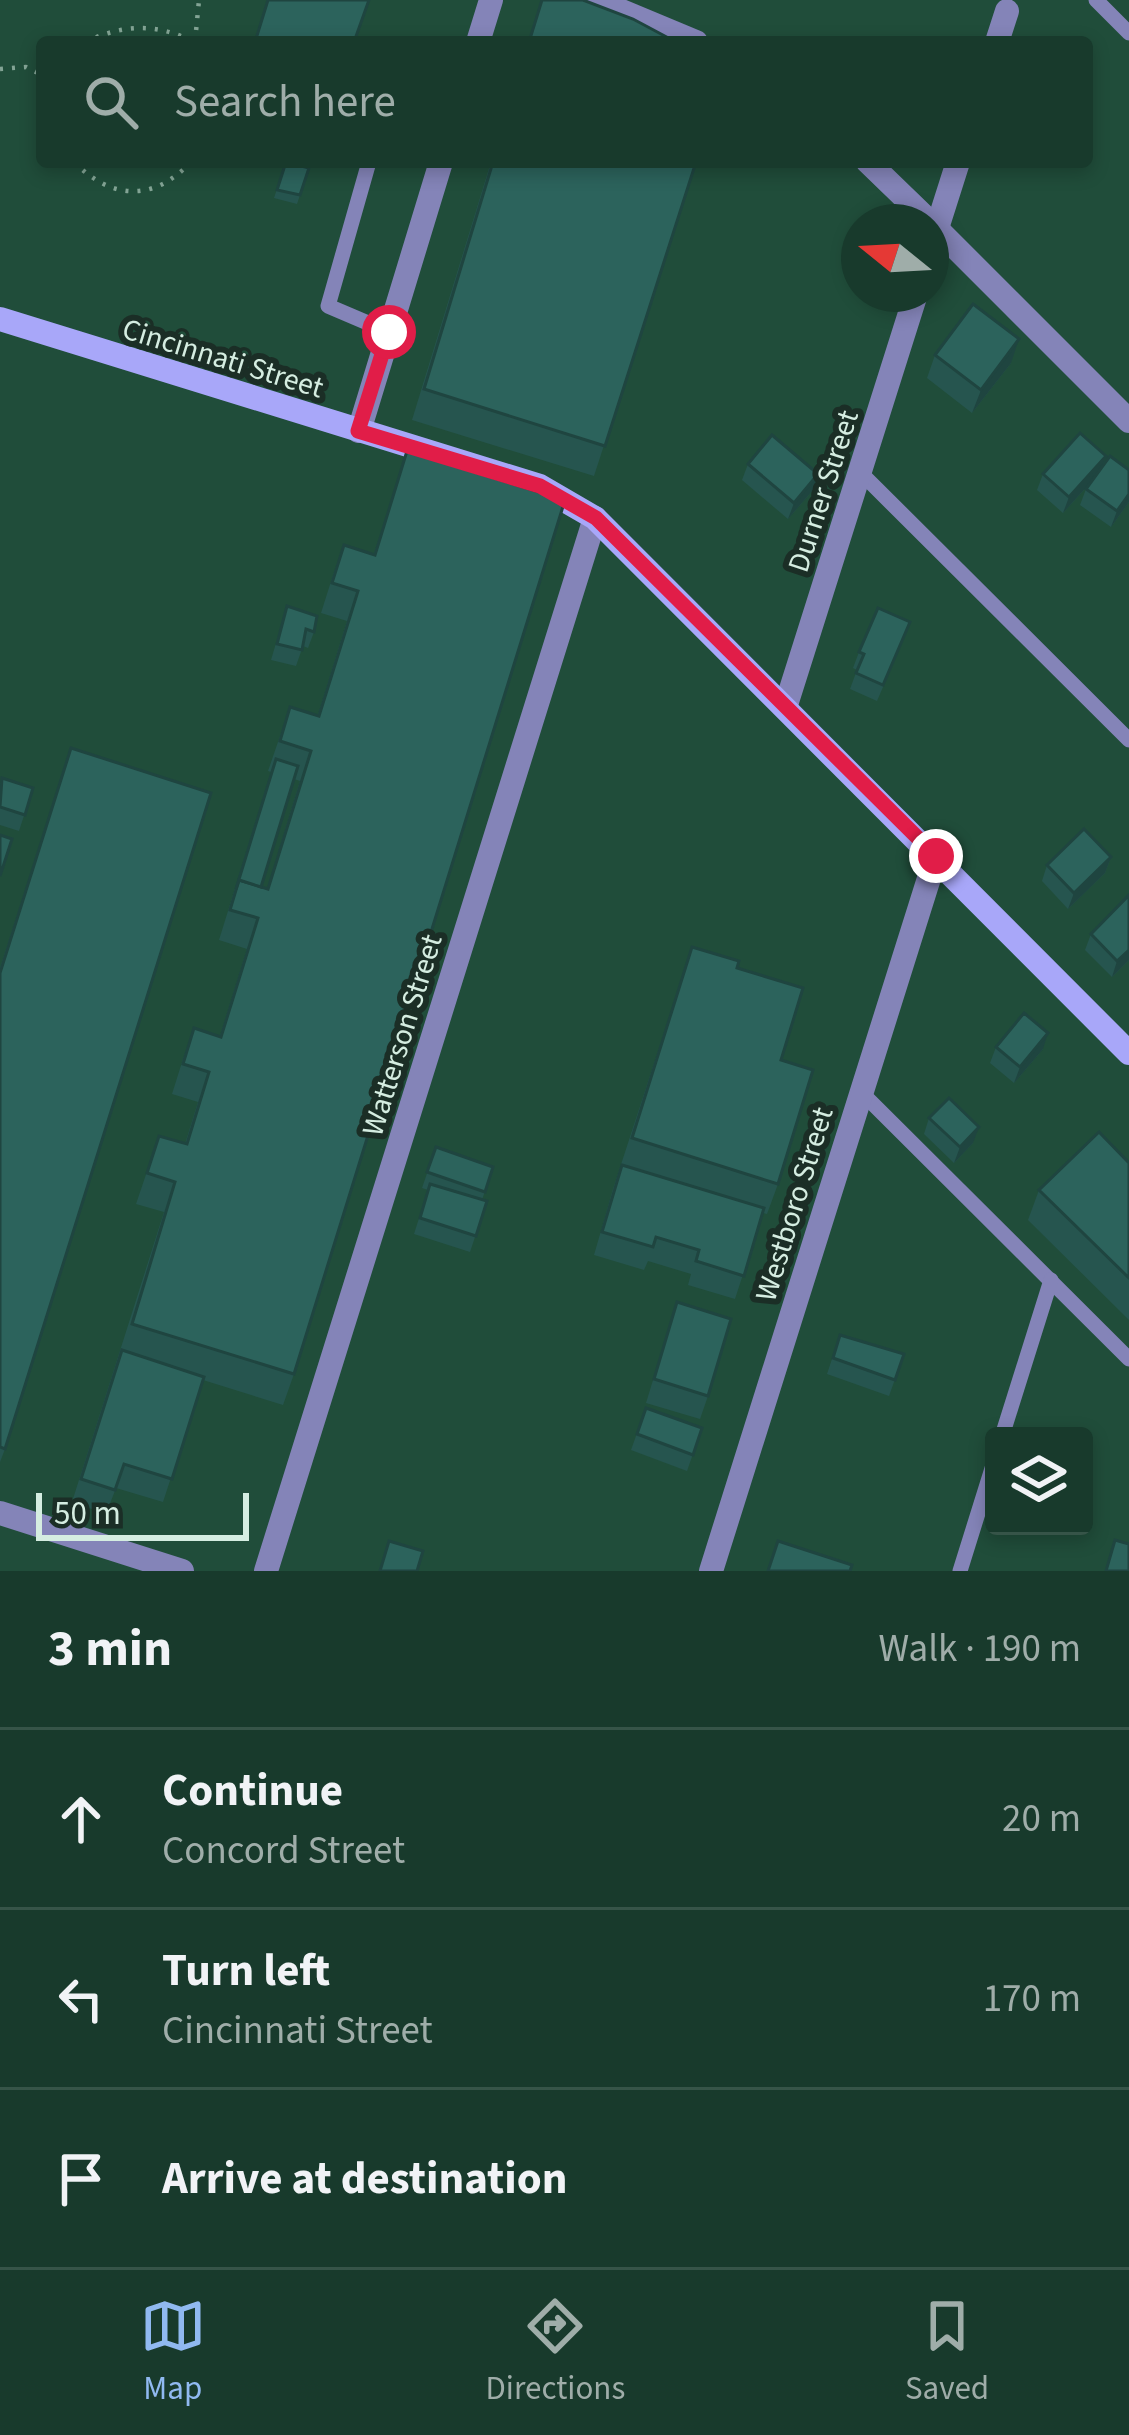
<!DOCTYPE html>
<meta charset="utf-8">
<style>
:root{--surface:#183a2c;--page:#214134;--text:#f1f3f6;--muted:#9fada9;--line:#365448;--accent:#90b9f0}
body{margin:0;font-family:"Source Sans 3",sans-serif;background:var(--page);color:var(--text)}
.controls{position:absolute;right:36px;bottom:36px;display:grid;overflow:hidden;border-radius:12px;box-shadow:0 6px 18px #0003}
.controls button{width:108px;height:108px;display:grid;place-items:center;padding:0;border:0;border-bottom:3px solid var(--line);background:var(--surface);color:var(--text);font:60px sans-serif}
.compass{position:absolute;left:841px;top:204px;width:108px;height:108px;border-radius:50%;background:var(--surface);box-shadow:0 6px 18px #0003;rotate:288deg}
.scale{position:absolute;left:36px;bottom:30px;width:213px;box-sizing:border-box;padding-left:12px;border:6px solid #d5ede1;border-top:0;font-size:33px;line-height:42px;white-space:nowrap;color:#d5ede1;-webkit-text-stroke:9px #1b2e26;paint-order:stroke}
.stop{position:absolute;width:36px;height:36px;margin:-27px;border:9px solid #e11d48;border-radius:50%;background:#fff}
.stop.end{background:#e11d48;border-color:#fff;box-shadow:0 3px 12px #0008}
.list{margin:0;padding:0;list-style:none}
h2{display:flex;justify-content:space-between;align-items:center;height:156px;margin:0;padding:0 48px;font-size:51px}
h2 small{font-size:39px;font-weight:400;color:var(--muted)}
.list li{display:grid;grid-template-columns:78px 1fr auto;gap:36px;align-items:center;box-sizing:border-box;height:180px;padding:0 48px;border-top:3px solid var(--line)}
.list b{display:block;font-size:45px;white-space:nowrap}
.list p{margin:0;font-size:39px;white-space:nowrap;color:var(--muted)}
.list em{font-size:39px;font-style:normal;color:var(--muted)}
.icon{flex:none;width:66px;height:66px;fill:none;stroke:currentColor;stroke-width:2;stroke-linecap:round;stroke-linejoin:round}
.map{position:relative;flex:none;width:1129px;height:1571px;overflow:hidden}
.search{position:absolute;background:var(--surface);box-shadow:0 6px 18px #0003;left:36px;right:36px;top:36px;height:132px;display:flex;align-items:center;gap:30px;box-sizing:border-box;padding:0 42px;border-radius:12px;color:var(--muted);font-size:45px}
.sheet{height:696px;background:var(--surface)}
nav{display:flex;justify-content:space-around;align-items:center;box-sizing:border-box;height:168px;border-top:3px solid var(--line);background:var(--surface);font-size:33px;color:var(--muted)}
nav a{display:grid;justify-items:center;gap:6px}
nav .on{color:var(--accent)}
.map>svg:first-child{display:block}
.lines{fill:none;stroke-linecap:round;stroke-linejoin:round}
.path{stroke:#83a495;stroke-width:4.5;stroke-dasharray:3 9;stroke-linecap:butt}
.lane{stroke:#8484b8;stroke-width:15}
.street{stroke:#8484b8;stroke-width:24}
.secondary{stroke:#a8a7f9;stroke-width:24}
.wall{fill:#26554f;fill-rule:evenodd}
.shaded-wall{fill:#1f4540}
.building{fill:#2c635c;stroke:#1f4540;stroke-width:3}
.route{stroke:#e11d48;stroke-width:15}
.labels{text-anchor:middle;stroke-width:12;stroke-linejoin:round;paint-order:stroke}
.street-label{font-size:30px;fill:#d5ede1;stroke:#1b2e26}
</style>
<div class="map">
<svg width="1129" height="1571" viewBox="0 0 1129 1571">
<rect width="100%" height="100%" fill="#204d3a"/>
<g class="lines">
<g class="path">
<path d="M85 42C121 25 157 22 193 42"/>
<path d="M195 42 199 0"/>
<path d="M0 69 26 67 42 75"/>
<path d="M74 162C112 200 153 202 191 162"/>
</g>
<g class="lane">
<path d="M1096 0 1129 33"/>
<path d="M369 162 328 306 389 332"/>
<path d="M861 473 1129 740"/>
<path d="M860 1091 1129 1359"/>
<path d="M1002 1436 1051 1280"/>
<path d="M960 1571 994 1462"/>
</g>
<g class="street">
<path d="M595 0 696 42"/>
<path d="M478 42 491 0"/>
<path d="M997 42 1007 11"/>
<path d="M868 162 930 222"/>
<path d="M931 223 1129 421"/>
<path d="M931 247 958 162"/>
<path d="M359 431 441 162"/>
<path d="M786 705 916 294"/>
<path d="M0 1513 182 1571"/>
<path d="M266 1571 595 518"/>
<path d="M711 1571 936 856"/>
</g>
<path class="secondary" d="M0 319 540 486 595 518 1129 1053"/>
</g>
<g class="wall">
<path d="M286 162 309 168 297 204 274 198Z"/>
<path d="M491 162H696L594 476 412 420Z"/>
<path d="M935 355 1011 363 972 413 927 378Z"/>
<path d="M407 451 294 1374 283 1405 203 1380 163 1502 116 1488 106 1514 72 1502 164 1212 136 1204 159 1136 185 1144 198 1102 172 1094 183 1059 194 1028 220 1036 247 949 219 940 271 772 268 771 290 707 318 715 347 621 321 613 333 575 344 545 374 554ZM294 779 300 781 267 889 261 887Z"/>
<path d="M1106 456 1101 468 1129 502 1111 527 1080 505 1086 489 1092 481 1063 513 1037 490 1043 474Z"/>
<path d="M748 464 818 474 813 490 788 519 742 480Z"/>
<path d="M287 606 314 632 308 648 303 646 296 666 271 660Z"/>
<path d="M904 638 877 701 850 689 857 670 853 668 859 652Z"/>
<path d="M71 748 5 1449 0 1462V968Z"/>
<path d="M0 783 33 788 19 831 0 825Z"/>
<path d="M1111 857 1105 873 1068 909 1042 881 1047 865Z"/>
<path d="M1129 895V960L1112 977 1085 950 1091 934Z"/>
<path d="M692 947 737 968 781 1060 778 1184 767 1214 763 1213 735 1299 688 1285 691 1274 648 1261 644 1270 594 1255 613 1189Z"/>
<path d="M996 1047 1043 1049 1014 1083 990 1063Z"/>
<path d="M929 1118 973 1143 954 1163 924 1134Z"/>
<path d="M436 1147 493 1167 482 1200 487 1201 470 1252 414 1234 428 1190 422 1188Z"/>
<path d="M1129 1163V1320L1028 1220 1039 1190Z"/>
<path d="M677 1302 708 1396 700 1419 646 1403Z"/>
<path d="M840 1335 904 1354 889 1396 827 1374Z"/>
<path d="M646 1408 702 1428 687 1471 631 1450Z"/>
</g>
<g class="shaded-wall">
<path d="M1019 339 1011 363 972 413 981 390Z"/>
<path d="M1106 456 1100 472 1063 513 1069 497Z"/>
<path d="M818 474 813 490 788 519 794 503Z"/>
<path d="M1129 494V502L1111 527 1117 511Z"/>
<path d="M1111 857 1105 873 1068 909 1074 893Z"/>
<path d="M1129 950V960L1112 977 1117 961Z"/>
<path d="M1048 1033 1043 1049 1014 1083 1020 1067Z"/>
<path d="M979 1127 973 1143 954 1163 960 1147Z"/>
</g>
<g class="building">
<path d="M268 0H369L354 42H255Z"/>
<path d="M542 0H583L633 19 676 42H529Z"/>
<path d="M286 162 309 168 300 195 277 190Z"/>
<path d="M493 162H696L605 446 424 389Z"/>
<path d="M973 304 1019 339 981 390 935 355Z"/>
<path d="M1080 433 1106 456 1069 497 1043 474Z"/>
<path d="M772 435 818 474 794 503 748 464Z"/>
<path d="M407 451 565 500 294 1374 132 1324 175 1182 147 1173 159 1136 187 1144 209 1072 183 1064 194 1028 221 1037 258 918 230 910 239 880 268 889 311 751 280 741 290 707 319 716 358 591 332 583 344 545 375 555Z"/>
<path d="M1110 456 1129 470V494L1117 511 1086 489Z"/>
<path d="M287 606 317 616 314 632 306 629 302 650 277 644Z"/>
<path d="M878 608 910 622 883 685 856 673 864 654 859 652Z"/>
<path d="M71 748 211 793 5 1449 0 1447V973Z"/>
<path d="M276 759 298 766 261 887 239 880 236 889Z"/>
<path d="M2 778 33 788 25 815 0 807Z"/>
<path d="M1084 829 1111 857 1074 893 1047 865Z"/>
<path d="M0 835 12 839 0 876Z"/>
<path d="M1129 895V950L1117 961 1091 934Z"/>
<path d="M692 947 739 961 737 968 803 988 781 1060 813 1070 778 1184 632 1138Z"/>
<path d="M1024 1013 1048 1033 1020 1067 996 1047Z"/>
<path d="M949 1098 979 1127 960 1147 929 1118Z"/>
<path d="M1099 1132 1129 1163V1278L1039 1190Z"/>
<path d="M436 1147 493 1167 485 1192 427 1172Z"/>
<path d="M622 1165 764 1208 744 1276 696 1261 699 1250 656 1237 653 1247 602 1232Z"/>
<path d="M430 1184 487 1201 476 1236 420 1218Z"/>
<path d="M677 1302 731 1319 708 1396 654 1379Z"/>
<path d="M840 1335 904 1354 895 1380 833 1358Z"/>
<path d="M122 1350 204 1377 172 1479 124 1464 115 1490 81 1479Z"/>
<path d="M646 1408 702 1428 693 1455 637 1434Z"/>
<path d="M1115 1540 1129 1544V1571H1106Z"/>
<path d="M389 1541 423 1551 417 1571H380Z"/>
<path d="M778 1541 852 1565 850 1571H768Z"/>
</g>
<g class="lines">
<path class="route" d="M389 332 358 431 540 486 596 518 936 856"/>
</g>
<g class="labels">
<g class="street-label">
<text transform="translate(223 358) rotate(17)" y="10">Cincinnati Street</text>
<text transform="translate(823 491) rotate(-72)" y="10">Durner Street</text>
<text transform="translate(402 1035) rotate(-73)" y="10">Watterson Street</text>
<text transform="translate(794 1204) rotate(-73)" y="10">Westboro Street</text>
</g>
</g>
</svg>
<div class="controls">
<button><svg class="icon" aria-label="layers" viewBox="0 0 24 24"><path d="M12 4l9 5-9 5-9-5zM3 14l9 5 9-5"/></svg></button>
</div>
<svg class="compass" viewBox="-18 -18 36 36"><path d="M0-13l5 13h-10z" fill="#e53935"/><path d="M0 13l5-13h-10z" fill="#9fada9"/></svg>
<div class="scale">50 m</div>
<div class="stop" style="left:389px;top:332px"></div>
<div class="stop end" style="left:936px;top:856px"></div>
<div class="search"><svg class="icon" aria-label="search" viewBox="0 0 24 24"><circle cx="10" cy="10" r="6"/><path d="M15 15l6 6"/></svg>Search here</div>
</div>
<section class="sheet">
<h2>3 min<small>Walk · 190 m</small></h2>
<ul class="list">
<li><svg class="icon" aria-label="ahead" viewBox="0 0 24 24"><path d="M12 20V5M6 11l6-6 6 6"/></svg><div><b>Continue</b><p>Concord Street</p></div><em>20 m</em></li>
<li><svg class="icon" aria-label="left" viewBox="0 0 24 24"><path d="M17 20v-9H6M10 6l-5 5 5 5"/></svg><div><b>Turn left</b><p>Cincinnati Street</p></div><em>170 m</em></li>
<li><svg class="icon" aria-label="arrive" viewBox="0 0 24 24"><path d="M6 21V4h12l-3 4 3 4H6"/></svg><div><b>Arrive at destination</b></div></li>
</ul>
</section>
<nav>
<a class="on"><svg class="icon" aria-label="map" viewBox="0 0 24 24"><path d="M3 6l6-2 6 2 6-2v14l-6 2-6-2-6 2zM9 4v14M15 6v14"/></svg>Map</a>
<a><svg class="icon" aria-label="directions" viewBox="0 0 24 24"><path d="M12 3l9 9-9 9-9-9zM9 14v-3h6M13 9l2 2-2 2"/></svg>Directions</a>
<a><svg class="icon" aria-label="saved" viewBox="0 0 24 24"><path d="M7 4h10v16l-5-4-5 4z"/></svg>Saved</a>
</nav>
